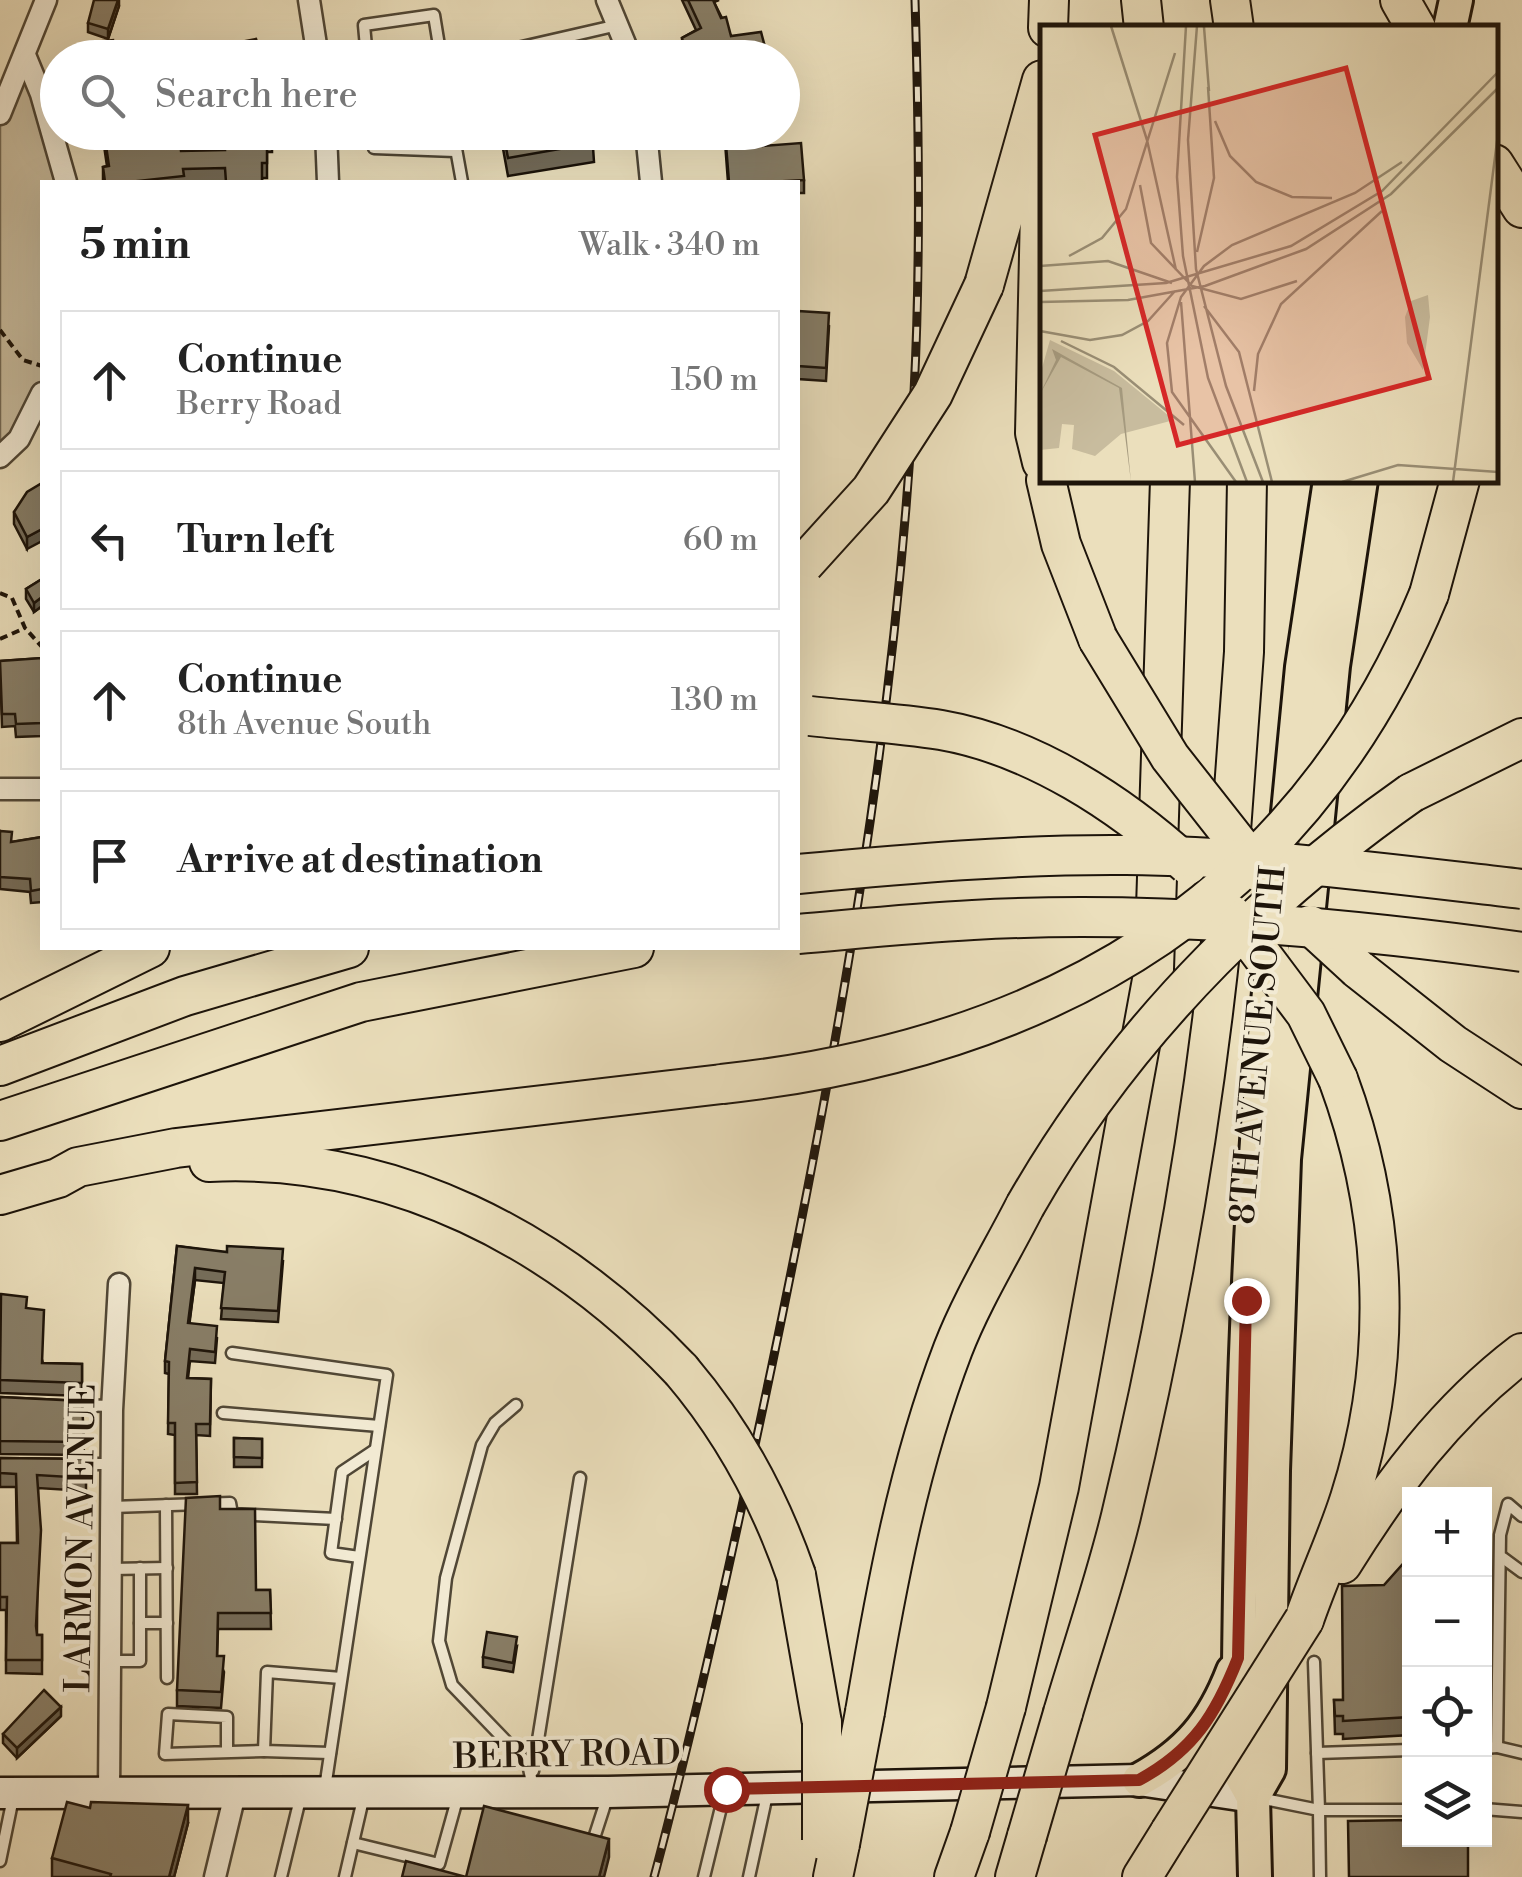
<!DOCTYPE html>
<meta charset="utf-8">
<style>
:root{--surface:#fff;--page:#f2f2f2;--text:#222;--muted:#767676;--line:#e0e0e0}
body{margin:0;font-family:"Libre Bodoni",serif;background:var(--page);color:var(--text)}
.controls{position:absolute;right:30px;bottom:30px;display:grid;overflow:hidden;border-radius:0px;box-shadow:0 10px 40px #0002}
.controls button{width:90px;height:90px;display:grid;place-items:center;padding:0;border:0;border-bottom:2px solid var(--line);background:var(--surface);color:var(--text);font:50px sans-serif}
.stop{position:absolute;width:30px;height:30px;margin:-22px;border:8px solid #8f2418;border-radius:50%;background:#fff}
.stop.end{background:#8f2418;border-color:#fff;box-shadow:0 2px 10px #0008}
.list{margin:0;padding:0;list-style:none}
h2{display:flex;justify-content:space-between;align-items:center;height:130px;margin:0;padding:0 40px;font-size:42px}
h2 small{font-size:32px;font-weight:400;color:var(--muted)}
.list li{display:grid;grid-template-columns:65px 1fr auto;gap:30px;align-items:center;box-sizing:border-box;height:140px;margin:0 20px 20px;padding:0 20px;border:2px solid var(--line);border-radius:0px}
.list b{display:block;font-size:38px;white-space:nowrap}
.list p{margin:0;font-size:32px;white-space:nowrap;color:var(--muted)}
.list em{font-size:32px;font-style:normal;color:var(--muted)}
.icon{flex:none;width:55px;height:55px;fill:none;stroke:currentColor;stroke-width:2;stroke-linecap:round;stroke-linejoin:round}
.map{position:relative;flex:none;width:1522px;height:1877px;overflow:hidden}
.search{position:absolute;background:var(--surface);box-shadow:0 10px 40px #0002;left:40px;top:40px;width:760px;height:110px;display:flex;align-items:center;gap:25px;box-sizing:border-box;padding:0 35px;border-radius:55px;color:var(--muted);font-size:38px}
.panel{position:absolute;background:var(--surface);box-shadow:0 10px 40px #0002;left:40px;top:180px;width:760px;height:770px;border-radius:0px}
.map>svg:first-child{display:block}
.green{fill:#c8bc9e;stroke:#726854;stroke-width:2.5}
.lines{fill:none;stroke-linecap:round;stroke-linejoin:round}
.lane-casing{stroke:#504736;stroke-width:15}
.street-casing{stroke:#504736;stroke-width:25}
.secondary-casing{stroke:#1d140a;stroke-width:35}
.primary-casing{stroke:#1d140a;stroke-width:38}
.highway-casing{stroke:#1d140a;stroke-width:42}
.path{stroke:#1d140a;stroke-width:4;stroke-dasharray:8 5;stroke-linecap:butt}
.lane{stroke:#f2ead3;stroke-width:10}
.street{stroke:#f2ead3;stroke-width:20}
.secondary{stroke:#f2ead3;stroke-width:30}
.primary{stroke:#ebdfbc;stroke-width:32}
.highway{stroke:#ebdfbc;stroke-width:38}
.rail-casing{stroke:#1d140a;stroke-width:9}
.rail{stroke:#f2ead3;stroke-width:5;stroke-dasharray:15;stroke-linecap:butt}
.highway-bridge-casing{stroke:#1d140a;stroke-width:42;stroke-linecap:butt}
.highway-bridge{stroke:#ebdfbc;stroke-width:38}
.wall{fill:#756c59;stroke:#1d140a;stroke-width:2.5}
.shaded-wall{fill:#5f5848;stroke:#1d140a;stroke-width:2.5}
.building{fill:#887e67;stroke:#1d140a;stroke-width:2.5}
.route{stroke:#8f2418;stroke-width:12}
.labels{text-anchor:middle;stroke-width:8;stroke-linejoin:round;paint-order:stroke}
.street-label{font-size:35px;fill:#1d140a;stroke:#f2ead3}
.inset-road{fill:none;stroke:#998e75;stroke-width:2.5}
.view{fill:#d62828;fill-opacity:0.15;stroke:#d62828;stroke-width:5}
.inset-edge{fill:none;stroke:#1d140a;stroke-width:5}
</style>
<div class="map">
<svg width="1522" height="1877" viewBox="0 0 1522 1877">
<rect width="100%" height="100%" fill="#ebdfbc"/>
<filter id="stains"><feTurbulence type="fractalNoise" baseFrequency=".002" numOctaves="4"/><feColorMatrix values="0 0 0 0 .2 0 0 0 0 .09 0 0 0 0 .02 0 0 0 .5 -.17"/></filter>
<radialGradient id="worn" r=".72"><stop offset=".6" stop-color="#630" stop-opacity="0"/><stop offset="1" stop-color="#630" stop-opacity=".3"/></radialGradient>
<path class="green" d="M25 55 66 182H42V393L0 457V114Z"/>
<g class="lines">
<defs>
<g id="lane">
<path d="M505 51 618 25"/>
<path d="M367 58 364 25 434 15 441 58"/>
<path d="M373 132 374 148 455 151"/>
<path d="M453 132 462 182"/>
<path d="M232 1353 387 1375 325 1788"/>
<path d="M73 1405 112 1406"/>
<path d="M516 1405 495 1423 482 1445 446 1578 439 1641 452 1685 528 1764 533 1787"/>
<path d="M223 1413 379 1426"/>
<path d="M76 1464H111"/>
<path d="M166 1505 167 1678"/>
<path d="M112 1507 230 1503 232 1514 336 1519"/>
<path d="M359 1557 331 1553 342 1472 375 1450"/>
<path d="M1503 1558 1522 1572"/>
<path d="M111 1569 167 1568"/>
<path d="M140 1623H167"/>
<path d="M110 1661H140V1568"/>
<path d="M1314 1662 1319 1810H1410"/>
<path d="M1497 1747 1522 1753"/>
<path d="M1484 1748 1497 1747 1500 1535 1508 1504 1522 1516"/>
<path d="M227 1752V1717L168 1714 165 1754 264 1751"/>
<path d="M330 1753 264 1751 267 1672 341 1678"/>
<path d="M1317 1753 1410 1750"/>
<path d="M533 1771 580 1478"/>
<path d="M1259 1798 1319 1810 1320 1877"/>
<path d="M1484 1809 1522 1812"/>
<path d="M595 1835 607 1798"/>
<path d="M353 1843 439 1864 458 1796"/>
<path d="M0 1861 13 1798"/>
<path d="M281 1877 301 1795"/>
<path d="M345 1877 364 1795"/>
<path d="M704 1877 724 1795"/>
<path d="M749 1877 768 1790"/>
</g>
<g id="street">
<path d="M309 0 318 58"/>
<path d="M607 0 631 58"/>
<path d="M25 55 41 94 66 182"/>
<path d="M0 114 46 0"/>
<path d="M326 132 328 182"/>
<path d="M646 132 651 182"/>
<path d="M0 457 19 439 42 393"/>
<path d="M0 789H42"/>
<path d="M109 1793 112 1410 119 1284"/>
<path d="M215 1877 235 1794"/>
</g>
<path id="secondary" d="M0 1793 608 1792 1139 1780 1253 1797"/>
<g id="primary">
<path d="M1450 28 1456 0"/>
<path d="M1286 833 1302 667 1330 480"/>
<path d="M1139 1780C1188 1753 1213 1723 1233 1671"/>
<path d="M1253 1797 1269 1769 1273 1471 1284 1159 1333 666 1361 480"/>
<path d="M1255 1877 1253 1797 1238 1770C1240 1496 1245 1224 1273 951"/>
</g>
<g id="highway">
<path d="M1141 0 1144 28"/>
<path d="M1230 0 1234 28"/>
<path d="M1400 0 1416 28"/>
<path d="M1048 28 1049 0"/>
<path d="M1042 122 1035 433 1042 462"/>
<path d="M1494 164 1522 208"/>
<path d="M984 285 1042 80"/>
<path d="M1046 480 1061 544 1098 639"/>
<path d="M1429 594 1460 480"/>
<path d="M1411 793 1522 738"/>
<path d="M1229 858 1244 652 1247 480"/>
<path d="M1358 969 1453 1044 1522 1089"/>
<path d="M0 1022 150 948"/>
<path d="M0 1066 185 996 349 948"/>
<path d="M0 1121 361 1002 634 948"/>
<path d="M209 1162C393 1153 558 1240 681 1370"/>
<path d="M0 1195 58 1178 78 1167 176 1148 722 1084"/>
<path d="M1342 1564C1391 1485 1447 1410 1522 1353"/>
<path d="M796 1575 822 1723"/>
<path d="M1304 1620C1318 1579 1337 1539 1350 1498 1394 1360 1388 1214 1338 1079"/>
<path d="M1006 1707 1059 1487 1154 969 1170 480"/>
<path d="M865 1712C886 1588 908 1467 953 1349 972 1300 1001 1253 1025 1206"/>
<path d="M1063 1713C1082 1648 1105 1582 1121 1516 1167 1324 1202 1129 1222 933"/>
<path d="M833 1877 840 1844"/>
<path d="M954 1877 970 1832"/>
<path d="M1015 1877 1027 1836"/>
<path d="M1142 1877 1170 1832"/>
</g>
</defs>
<use href="#lane" class="lane-casing"/>
<use href="#street" class="street-casing"/>
<use href="#secondary" class="secondary-casing"/>
<use href="#primary" class="primary-casing"/>
<use href="#highway" class="highway-casing"/>
<g class="path">
<path d="M0 330 23 360 42 366"/>
<path d="M0 593 12 598 25 628 42 647"/>
<path d="M0 639 25 628"/>
</g>
<use href="#lane" class="lane"/>
<use href="#street" class="street"/>
<use href="#secondary" class="secondary"/>
<use href="#primary" class="primary"/>
<use href="#highway" class="highway"/>
<defs>
<path id="rail" d="M654 1877C699 1708 736 1536 772 1365 839 1045 896 718 914 392 921 261 919 130 915 0"/>
</defs>
<use href="#rail" class="rail-casing"/>
<use href="#rail" class="rail"/>
<defs>
<g id="highway-bridge">
<path d="M804 564 871 490 933 394 984 285"/>
<path d="M1098 639 1170 757 1262 874"/>
<path d="M810 716C854 721 898 723 941 730 1033 746 1121 804 1188 865"/>
<path d="M798 874C906 864 1016 854 1126 855 1257 856 1391 874 1522 889"/>
<path d="M1231 914 1306 1014 1338 1079"/>
<path d="M1310 925 1358 969"/>
<path d="M798 934C856 929 914 923 973 920 1154 910 1343 927 1522 952"/>
<path d="M722 1084C1046 1049 1301 906 1429 594"/>
<path d="M1025 1206C1121 1038 1253 904 1411 793"/>
<path d="M681 1370C733 1431 770 1500 796 1575"/>
<path d="M970 1832 1006 1707"/>
<path d="M1170 1832 1304 1620"/>
<path d="M1027 1836 1063 1713"/>
<path d="M822 1840V1723"/>
<path d="M840 1844 865 1712"/>
</g>
</defs>
<use href="#highway-bridge" class="highway-bridge-casing"/>
<use href="#highway-bridge" class="highway-bridge"/>
</g>
<g class="wall">
<path d="M119 0V6L108 39 88 32V23Z"/>
<path d="M682 0H719L714 2 731 36 768 58H683L682 38 696 30Z"/>
<path d="M102 132H136L138 139 181 151 224 150 223 132H272V152H267V178H262V182H103V167L107 166Z"/>
<path d="M500 132H592L594 162 508 176Z"/>
<path d="M684 132H745L746 138 763 146 804 180V193H798V182H728L725 142 684 146Z"/>
<path d="M798 311 829 326 826 381 798 379Z"/>
<path d="M42 483 27 549 14 524V512Z"/>
<path d="M42 579V606L34 612 26 599V589Z"/>
<path d="M42 658V736L16 737 15 726 2 727 0 661Z"/>
<path d="M0 831 12 842 42 837V902L31 903 30 892 0 889Z"/>
<path d="M177 1246 283 1261 278 1322 221 1319 224 1283 195 1280 189 1324 217 1338 215 1363 190 1361 188 1378 211 1379 210 1436 196 1435 197 1494H175V1435L168 1434 169 1374 165 1373V1361Z"/>
<path d="M0 1304 27 1308 43 1363 82 1364V1396L0 1393Z"/>
<path d="M0 1397 82 1401 84 1455 0 1454Z"/>
<path d="M234 1438 262 1439V1467H234Z"/>
<path d="M0 1458 86 1459V1491L38 1488 37 1629V1635H42V1674L6 1673V1610H0V1543H17L16 1487H0Z"/>
<path d="M220 1509 256 1590H270L271 1629H218L217 1656 224 1672 221 1708 177 1706V1690Z"/>
<path d="M1484 1546H1488L1489 1620H1484Z"/>
<path d="M1410 1558V1735L1343 1739V1734H1335L1334 1700H1343Z"/>
<path d="M517 1646 513 1672 483 1667V1657Z"/>
<path d="M61 1716 17 1758 3 1743V1734Z"/>
<path d="M90 1808 188 1823 174 1877H52V1858Z"/>
</g>
<g class="shaded-wall">
<path d="M118 0 119 6 108 39V29Z"/>
<path d="M42 529V541L27 549V537Z"/>
<path d="M42 597V606L34 612V603Z"/>
<path d="M195 1268V1280L188 1335V1323Z"/>
<path d="M61 1707V1716L17 1758V1748Z"/>
<path d="M188 1805V1823L174 1877H169Z"/>
<path d="M609 1839V1857L604 1877H599Z"/>
</g>
<g class="building">
<path d="M94 0H118L108 29 88 23Z"/>
<path d="M688 0H713L721 18 726 17 731 36 761 32 768 58H687L682 38 701 28Z"/>
<path d="M256 39 262 58H210L209 48Z"/>
<path d="M113 40 114 58H94L92 42Z"/>
<path d="M577 43 579 58H491Z"/>
<path d="M104 132H136L138 139 179 135 181 151 225 150 224 132H272V138H267V163H262V182H226L225 168 183 169 184 176 137 181V182H105L103 167 109 166Z"/>
<path d="M503 132H592L594 143 508 158Z"/>
<path d="M725 132H745L746 138 762 137 763 146 801 143 804 180 769 182H729Z"/>
<path d="M798 311 829 313 826 368 798 366Z"/>
<path d="M42 483V529L27 537 14 512 27 492Z"/>
<path d="M42 579V597L34 603 26 589Z"/>
<path d="M42 658V723L16 724 15 714H2L0 661Z"/>
<path d="M0 831 12 832 11 842 42 837V889L31 891 30 879 0 877Z"/>
<path d="M177 1246 227 1252V1246L283 1249 278 1311 221 1308 225 1272 195 1268 188 1323 217 1326 215 1352 190 1349 187 1378 211 1379 210 1424H196L197 1482 175 1483V1423H168L169 1362 165 1361Z"/>
<path d="M1 1294 27 1297 26 1308 44 1310 42 1363 82 1364V1383L0 1380Z"/>
<path d="M0 1397 82 1401 84 1442 0 1441Z"/>
<path d="M234 1438 262 1439V1458L234 1457Z"/>
<path d="M0 1458 86 1459V1478L37 1475 41 1530 36 1626 37 1635H42V1660H6L7 1597H0V1543H18L16 1474 0 1473Z"/>
<path d="M220 1496V1509H255L256 1590H270L271 1613H218L217 1656H224L221 1692 177 1690 186 1498Z"/>
<path d="M1484 1546H1488L1489 1602H1484Z"/>
<path d="M1409 1557 1410 1717 1343 1721V1716H1335L1334 1700H1343L1342 1586 1384 1585Z"/>
<path d="M487 1632 517 1637 513 1663 483 1657Z"/>
<path d="M44 1690 61 1707 17 1748 3 1734Z"/>
<path d="M67 1802 90 1808 91 1802 188 1805 169 1877H110L111 1874 52 1858Z"/>
<path d="M484 1806 609 1839 599 1877H402L406 1861 466 1877Z"/>
<path d="M1410 1820V1840H1468V1877H1349L1348 1821Z"/>
</g>
<g class="lines">
<path class="route" d="M726 1789 1139 1780C1194 1750 1216 1714 1238 1658L1246 1300"/>
</g>
<g class="labels">
<g class="street-label">
<text transform="translate(1257 1045) rotate(-85)" y="12">8TH AVENUE SOUTH</text>
<text transform="translate(80 1538) rotate(-89)" y="12">LARMON AVENUE</text>
<text transform="translate(567 1754) rotate(-1)" y="12">BERRY ROAD</text>
</g>
</g>
<g transform="translate(1040 25)">
<rect width="458" height="458" fill="#ebdfbc"/>
<path d="M388 270 390 292 383 345 367 318 365 292 371 276ZM10 315 74 346 134 395 81 409 55 431 32 424 34 400 22 399 19 423 0 425V350Z" fill="#c8bc9e"/>
<path d="M12 324 82 363 91 457 79 363 21 332 0 369 16 335Z" fill="#a59a7f"/>
<path class="inset-road" d="M71 1 107 115 136 245M146 1 137 152 143 231 168 353 207 457M157 1 148 115 156 244 186 361 223 457M164 2 169 66M175 96 190 131 216 157 252 172 292 173M100 160 111 218 152 261 201 274 257 256M157 227 174 153 168 62M29 231 62 213 86 184 135 28M0 241 68 236 132 258M0 266 126 258 251 221 342 166 458 47M0 277 88 275 165 261 266 224 351 169 458 63M141 277 155 457M164 281 199 327 232 457M0 306 50 315 82 310 108 296 135 266M21 316 74 342 144 400M214 366 218 329 241 279 342 186M196 457 132 367 127 318 141 272 164 241 192 220 315 168 362 137M302 457 358 440 458 447M413 457 458 109"/>
<path class="view" d="M306 43 389 353 138 420 55 110Z"/>
<rect width="458" height="458" class="inset-edge"/>
</g>
<rect width="100%" height="100%" filter="url(#stains)"/>
<rect width="100%" height="100%" fill="url(#worn)"/>
</svg>
<div class="controls">
<button>+</button>
<button>−</button>
<button><svg class="icon" aria-label="locate" viewBox="0 0 24 24"><circle cx="12" cy="12" r="6"/><path d="M12 2v4M12 18v4M2 12h4M18 12h4"/></svg></button>
<button><svg class="icon" aria-label="layers" viewBox="0 0 24 24"><path d="M12 4l9 5-9 5-9-5zM3 14l9 5 9-5"/></svg></button>
</div>
<div class="stop" style="left:726px;top:1789px"></div>
<div class="stop end" style="left:1246px;top:1300px"></div>
<div class="search"><svg class="icon" aria-label="search" viewBox="0 0 24 24"><circle cx="10" cy="10" r="6"/><path d="M15 15l6 6"/></svg>Search here</div>
<section class="panel">
<h2>5 min<small>Walk · 340 m</small></h2>
<ul class="list">
<li><svg class="icon" aria-label="ahead" viewBox="0 0 24 24"><path d="M12 20V5M6 11l6-6 6 6"/></svg><div><b>Continue</b><p>Berry Road</p></div><em>150 m</em></li>
<li><svg class="icon" aria-label="left" viewBox="0 0 24 24"><path d="M17 20v-9H6M10 6l-5 5 5 5"/></svg><div><b>Turn left</b></div><em>60 m</em></li>
<li><svg class="icon" aria-label="ahead" viewBox="0 0 24 24"><path d="M12 20V5M6 11l6-6 6 6"/></svg><div><b>Continue</b><p>8th Avenue South</p></div><em>130 m</em></li>
<li><svg class="icon" aria-label="arrive" viewBox="0 0 24 24"><path d="M6 21V4h12l-3 4 3 4H6"/></svg><div><b>Arrive at destination</b></div></li>
</ul>
</section>
</div>
